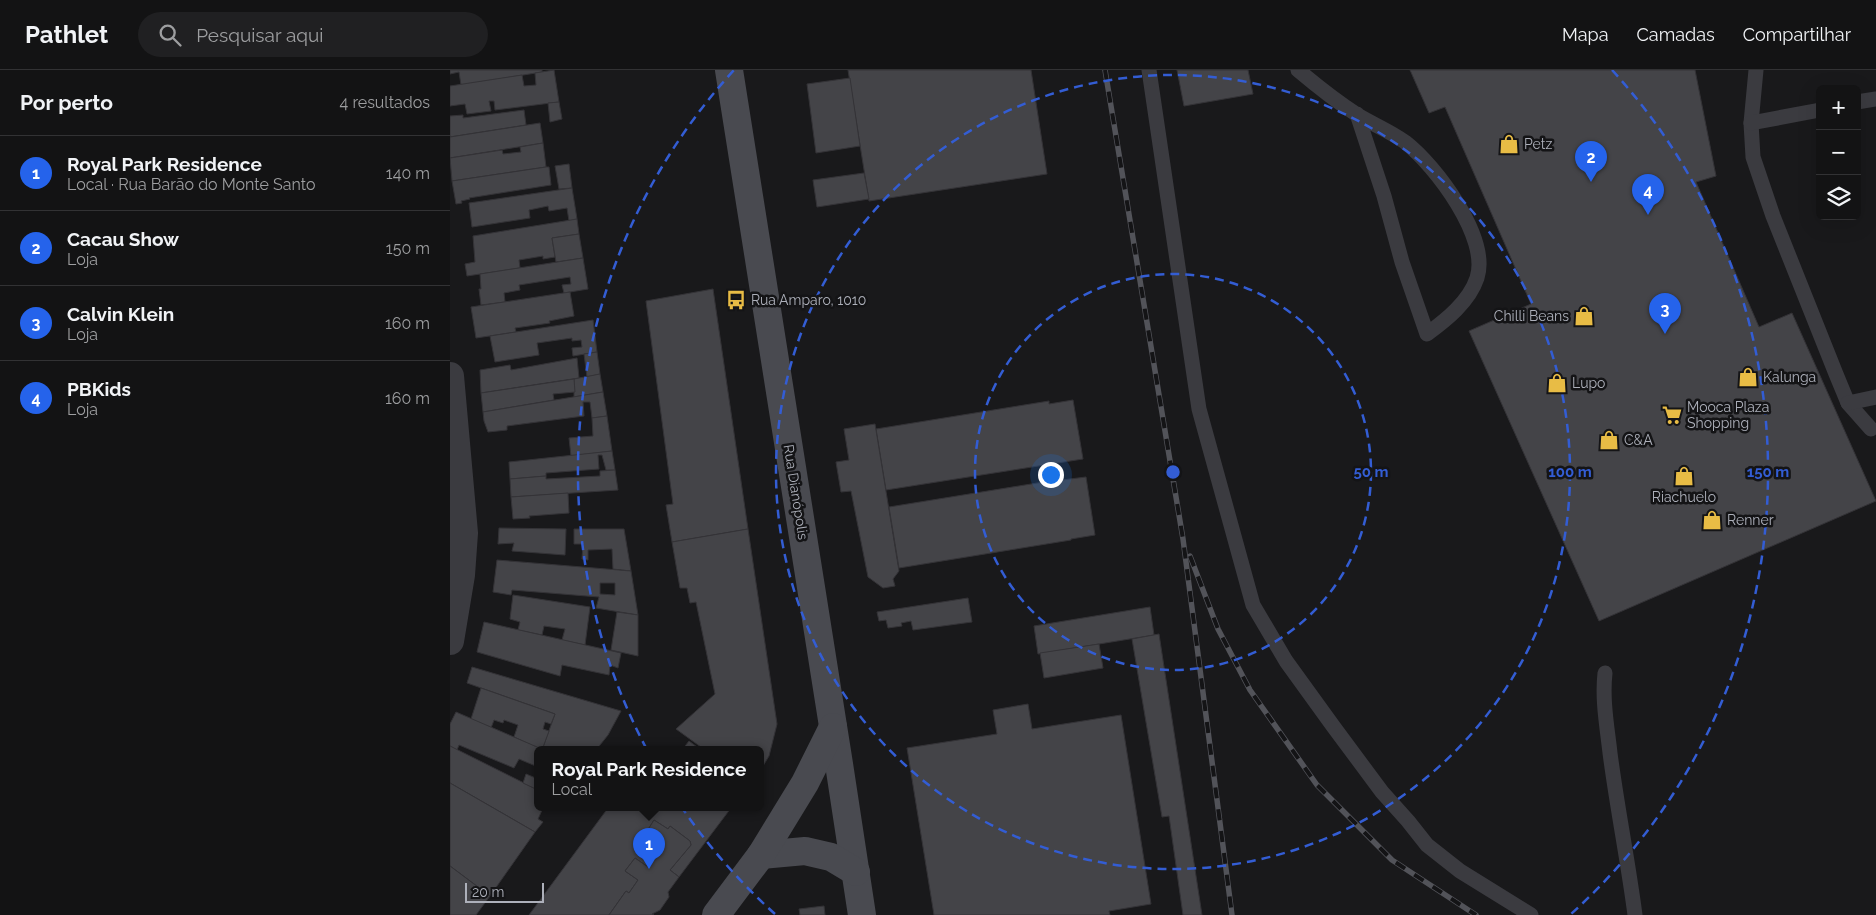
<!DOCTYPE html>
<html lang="pt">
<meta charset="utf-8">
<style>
:root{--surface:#131314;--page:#202022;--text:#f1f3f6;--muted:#9d9ea0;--line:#323234;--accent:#2563eb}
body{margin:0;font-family:Raleway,sans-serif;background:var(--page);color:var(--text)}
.controls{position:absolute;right:15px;top:15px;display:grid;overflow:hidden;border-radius:8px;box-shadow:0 5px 20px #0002}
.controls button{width:45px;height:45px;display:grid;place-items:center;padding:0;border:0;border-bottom:1px solid var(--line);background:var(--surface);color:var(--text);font:25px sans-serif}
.scale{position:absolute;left:15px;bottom:12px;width:79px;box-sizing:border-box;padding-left:5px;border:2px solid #adb0ba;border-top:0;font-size:14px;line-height:18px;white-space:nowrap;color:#adb0ba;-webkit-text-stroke:4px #141416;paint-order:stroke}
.you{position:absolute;left:600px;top:404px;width:18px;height:18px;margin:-12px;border:4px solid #fff;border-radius:50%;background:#1a73e8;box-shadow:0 0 0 8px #1a73e833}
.badge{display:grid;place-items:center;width:32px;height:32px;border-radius:50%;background:var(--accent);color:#fff;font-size:16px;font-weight:700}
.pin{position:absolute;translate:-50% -41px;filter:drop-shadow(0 1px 2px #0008)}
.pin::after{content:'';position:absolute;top:26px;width:18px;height:15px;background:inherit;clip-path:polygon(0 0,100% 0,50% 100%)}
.popup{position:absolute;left:84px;top:676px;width:230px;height:65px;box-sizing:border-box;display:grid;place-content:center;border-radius:8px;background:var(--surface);filter:drop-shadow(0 1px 4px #0005);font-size:16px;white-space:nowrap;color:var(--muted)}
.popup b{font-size:19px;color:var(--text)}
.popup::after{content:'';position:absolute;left:50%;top:100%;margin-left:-10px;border:10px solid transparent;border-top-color:var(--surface)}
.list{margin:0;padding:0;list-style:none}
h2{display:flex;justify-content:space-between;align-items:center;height:65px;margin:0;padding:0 20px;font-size:21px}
h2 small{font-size:16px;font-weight:400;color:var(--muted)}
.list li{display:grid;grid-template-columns:32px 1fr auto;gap:15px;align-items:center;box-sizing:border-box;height:75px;padding:0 20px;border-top:1px solid var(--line)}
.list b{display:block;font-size:19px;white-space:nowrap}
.list p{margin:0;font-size:16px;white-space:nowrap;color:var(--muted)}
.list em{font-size:16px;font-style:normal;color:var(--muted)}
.icon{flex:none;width:28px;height:28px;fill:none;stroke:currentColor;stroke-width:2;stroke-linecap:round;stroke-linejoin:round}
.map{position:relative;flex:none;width:1426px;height:845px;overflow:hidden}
header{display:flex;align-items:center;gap:30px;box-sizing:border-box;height:70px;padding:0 25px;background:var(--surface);border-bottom:1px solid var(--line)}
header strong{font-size:24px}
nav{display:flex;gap:28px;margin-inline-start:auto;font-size:18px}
.search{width:350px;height:45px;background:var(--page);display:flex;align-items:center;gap:12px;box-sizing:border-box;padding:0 18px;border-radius:28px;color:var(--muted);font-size:19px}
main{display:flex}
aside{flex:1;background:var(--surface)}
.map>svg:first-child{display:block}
.building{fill:#444448;stroke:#343337;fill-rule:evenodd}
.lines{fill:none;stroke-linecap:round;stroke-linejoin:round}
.lane{stroke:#3b3b40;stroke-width:15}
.street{stroke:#3b3b40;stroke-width:28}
.secondary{stroke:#494a50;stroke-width:28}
.rail-casing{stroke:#525359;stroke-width:5.5}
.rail{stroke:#141416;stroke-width:4;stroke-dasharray:11;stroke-linecap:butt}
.ring{fill:none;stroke:#335dd4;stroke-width:2.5;stroke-dasharray:9 6}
.labels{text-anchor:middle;stroke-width:5;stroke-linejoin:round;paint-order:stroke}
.poi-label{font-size:14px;fill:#adb0ba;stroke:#141416;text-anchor:start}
.street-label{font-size:14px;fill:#adb0ba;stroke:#141416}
.centre{fill:#335dd4;stroke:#141416;stroke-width:2.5}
.ring-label{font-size:15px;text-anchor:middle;font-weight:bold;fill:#335dd4;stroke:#141416;stroke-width:5;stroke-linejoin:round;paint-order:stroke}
</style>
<header>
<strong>Pathlet</strong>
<div class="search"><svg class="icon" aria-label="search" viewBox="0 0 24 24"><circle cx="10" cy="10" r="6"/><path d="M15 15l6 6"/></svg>Pesquisar aqui</div>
<nav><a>Mapa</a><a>Camadas</a><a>Compartilhar</a></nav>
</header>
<main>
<aside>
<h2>Por perto<small>4 resultados</small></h2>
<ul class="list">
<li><span class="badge">1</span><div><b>Royal Park Residence</b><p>Local · Rua Barão do Monte Santo</p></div><em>140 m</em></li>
<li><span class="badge">2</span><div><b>Cacau Show</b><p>Loja</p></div><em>150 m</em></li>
<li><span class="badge">3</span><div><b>Calvin Klein</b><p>Loja</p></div><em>160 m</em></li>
<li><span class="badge">4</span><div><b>PBKids</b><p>Loja</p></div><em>160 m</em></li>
</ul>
</aside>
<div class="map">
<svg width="1426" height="845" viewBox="0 0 1426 845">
<rect width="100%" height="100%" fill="#19191b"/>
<g class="building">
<path d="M0 0H92V2L11 15 9 2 0 4Z"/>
<path d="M104 0 109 32 45 40 44 31H39L41 41 17 44 15 34 0 36V16L72 5 74 16 86 15 85 3Z"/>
<path d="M398 0H581L597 104 419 131Z"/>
<path d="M727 0H798L803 24 734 36Z"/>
<path d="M960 0H1245L1266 106 1246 112 1309 257 1342 243 1426 431 1149 551 1019 261 1081 234 995 37 979 43Z"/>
<path d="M400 8 410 76 366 83 357 14Z"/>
<path d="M109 32 112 49 100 52 98 33Z"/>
<path d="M74 40 76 55 0 67V46L13 45V48Z"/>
<path d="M90 53 93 73 0 88V67Z"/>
<path d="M93 73 96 97 2 111 0 88 52 80 53 84 71 82 70 77Z"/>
<path d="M119 94 122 118 109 119 105 96Z"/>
<path d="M96 97H99L101 115 19 128 20 129 11 131 12 133 6 134 2 111Z"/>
<path d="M414 103 419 129 367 137 363 110Z"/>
<path d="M122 118 127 149 119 151 117 138 99 141 98 136 79 140 80 148 22 157 19 133Z"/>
<path d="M127 149 129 164 102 168 105 187 93 189V186L69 190 70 198 17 206 15 194 25 192 23 166Z"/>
<path d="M129 164 133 188 106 192 102 168Z"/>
<path d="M133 188 138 219 114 223 112 215 121 214 120 207 69 215 70 220 54 223 55 232 31 235 29 219H31L30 204Z"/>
<path d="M263 219 298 459 222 472 216 435 223 434 196 231Z"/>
<path d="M120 222 124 246 99 251 100 253 65 258 66 262 26 268 21 237Z"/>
<path d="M143 250 147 282 123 286 122 278 132 277 131 270 122 271V268L87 273 89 285 45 292 40 266Z"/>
<path d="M147 282 150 304 137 307 134 284Z"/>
<path d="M127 288 129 308 31 323 30 300 60 295 61 300Z"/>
<path d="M150 304 153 322 124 327V309Z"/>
<path d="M124 309 125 322 103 324 104 330 33 342 31 323Z"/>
<path d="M153 322 157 346 142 348 140 332H133L134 346 57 356V360L38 362 34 351 33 342Z"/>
<path d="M623 330 633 389 436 420 426 359 599 331V334Z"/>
<path d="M157 346 162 381 121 386 119 368 143 366 142 348Z"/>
<path d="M425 354 449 501 443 509 445 516 433 518 418 507 401 421 391 422 386 392 399 390 394 359Z"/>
<path d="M162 381 165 400H156L152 385H148L149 399 96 403V406L60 409 59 392Z"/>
<path d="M165 400 168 420 61 427 60 409 96 406V409L150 406V401Z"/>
<path d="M636 407 645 465 621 469V470L449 498 439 437 612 409V410Z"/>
<path d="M118 423 119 443 79 446 80 448 63 449 61 427Z"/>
<path d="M49 458 116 459 115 485 62 481 64 473 48 474Z"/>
<path d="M124 459H174L181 501 163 499 162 479 138 480V490L132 489 133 474H124Z"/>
<path d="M298 459 327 654 319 686 310 701V680H255L226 659 265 624 246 532 240 533 237 518H230L222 472Z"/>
<path d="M47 490 181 501 188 545 146 538 149 527 62 520 61 525 43 522ZM150 513H165V525L150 524Z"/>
<path d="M63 525 140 537 135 575 112 570 115 559 94 556 92 565 68 560 70 552 60 549Z"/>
<path d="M518 528 522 552 463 560 461 551 451 553 452 556 438 558 436 550 429 551 427 542Z"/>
<path d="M700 537 704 565 588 584 584 556Z"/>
<path d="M167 542 188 545V586L161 580Z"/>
<path d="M34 552 171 583 168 598 160 595 159 605 112 595 110 606 27 582Z"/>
<path d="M709 564 752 845H733L719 746 712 747 682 569Z"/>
<path d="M649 574 653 598 594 608 590 583Z"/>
<path d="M22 597 171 641 158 665 146 680H92L105 644 17 613Z"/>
<path d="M31 618 105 644 101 654 95 652 93 659 99 661 92 680 64 667 68 655 54 650 53 653 44 650 41 658 21 649Z"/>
<path d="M578 634 582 659 671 645 701 834 659 841 660 845H484L457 678 547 664 543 640Z"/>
<path d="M6 642 94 680H88V697L69 689 64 698 9 675 7 680 0 676V654Z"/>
<path d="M239 671 251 680H232Z"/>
<path d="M0 676 88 720V738H93L88 749 93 752 85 762 0 713Z"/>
<path d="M76 704 88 709V720L73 713Z"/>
<path d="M0 713 85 762 40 826 0 796Z"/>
<path d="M158 738H281L229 807 220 800 241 775 240 771 220 756 218 759 204 750 194 766 197 769 193 774 207 784 198 797 185 788 175 801 188 810 179 823 176 821 159 845H79Z"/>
<path d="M204 750 218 759 220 756 240 771 241 775 220 800 229 807 218 822 219 827 210 840 202 844 204 845H159L176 821 179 823 188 810 175 801 185 788 198 797 207 784 193 774 197 769 194 766Z"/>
<path d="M0 796 40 826 26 845H0Z"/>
<path d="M374 836 375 845H350L349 839Z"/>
</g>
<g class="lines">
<g class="lane">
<path d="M699 0 749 339 803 535 836 591 883 656 932 722 958 751 977 775 1010 801 1081 845"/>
<path d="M848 0C867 16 886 31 906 44 922 54 940 61 955 72 986 96 1040 168 1027 208 1019 232 996 250 977 264L952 192 934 126 907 44"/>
<path d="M1306 0 1301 53 1303 87 1323 146 1386 304 1398 333 1421 359"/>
<path d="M1407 32 1426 29"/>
<path d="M1301 53 1370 40"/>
<path d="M1398 333 1426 327"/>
<path d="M1155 603C1152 630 1157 656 1160 683 1167 737 1178 791 1185 845"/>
</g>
<path class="street" d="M0 306 14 463 11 505 0 571"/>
<g class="secondary">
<path d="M279 0 389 694 412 845"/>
<path d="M311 785 355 781 381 787 406 802"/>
<path d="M266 845 311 785 355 713 383 657"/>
</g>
<defs>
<g id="rail">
<path d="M655 0 733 469 782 845"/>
<path d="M740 486 768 559 800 620 867 715 942 790 1026 845"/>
</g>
</defs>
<use href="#rail" class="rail-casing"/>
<use href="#rail" class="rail"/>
</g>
<g class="ring">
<circle cx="723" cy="402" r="198"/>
<circle cx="723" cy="402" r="397"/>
<path d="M325 844A595 595 0 0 1 284 0M1162 0A595 595 0 0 1 1121 844"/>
</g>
<defs>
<symbol id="shop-bare" viewBox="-9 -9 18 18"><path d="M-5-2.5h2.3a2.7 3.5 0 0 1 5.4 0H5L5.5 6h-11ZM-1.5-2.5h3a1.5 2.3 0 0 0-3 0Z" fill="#e8bc45" stroke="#141416" stroke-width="2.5" paint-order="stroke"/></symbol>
<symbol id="bus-bare" viewBox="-9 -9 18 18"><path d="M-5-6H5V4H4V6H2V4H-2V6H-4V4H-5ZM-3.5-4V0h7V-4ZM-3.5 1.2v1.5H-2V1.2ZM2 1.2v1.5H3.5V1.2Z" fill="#e8bc45" stroke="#141416" stroke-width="2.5" paint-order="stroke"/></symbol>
<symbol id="supermarket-bare" viewBox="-9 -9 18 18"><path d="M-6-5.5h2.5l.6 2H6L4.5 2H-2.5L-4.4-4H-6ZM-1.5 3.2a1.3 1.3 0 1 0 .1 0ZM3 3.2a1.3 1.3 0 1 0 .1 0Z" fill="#e8bc45" stroke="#141416" stroke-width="2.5" paint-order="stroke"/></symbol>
</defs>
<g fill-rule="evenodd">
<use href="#shop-bare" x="1045" y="60" width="28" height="28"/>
<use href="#bus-bare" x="272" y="216" width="28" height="28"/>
<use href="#shop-bare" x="1120" y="232" width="28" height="28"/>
<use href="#shop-bare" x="1284" y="293" width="28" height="28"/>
<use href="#shop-bare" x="1093" y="299" width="28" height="28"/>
<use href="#supermarket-bare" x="1208" y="331" width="28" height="28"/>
<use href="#shop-bare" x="1145" y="356" width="28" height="28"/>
<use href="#shop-bare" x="1220" y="392" width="28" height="28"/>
<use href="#shop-bare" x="1248" y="436" width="28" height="28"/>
</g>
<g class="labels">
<g class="poi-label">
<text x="1074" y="79">Petz</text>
<text x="301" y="235">Rua Amparo, 1010</text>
<text x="1119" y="251" text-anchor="end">Chilli Beans</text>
<text x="1313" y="312">Kalunga</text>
<text x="1122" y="318">Lupo</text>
<text x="1237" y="342">Mooca Plaza<tspan x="1237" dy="16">Shopping</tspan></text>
<text x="1174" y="375">C&amp;A</text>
<text x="1234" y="432" text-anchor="middle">Riachuelo</text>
<text x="1277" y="455">Renner</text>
</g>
<g class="street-label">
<text transform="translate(346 422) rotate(81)" y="5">Rua Dianópolis</text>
</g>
</g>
<circle cx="723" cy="402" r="8" class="centre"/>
<g class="ring-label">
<text x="921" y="407">50 m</text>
<text x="1120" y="407">100 m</text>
<text x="1318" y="407">150 m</text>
</g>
</svg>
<div class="controls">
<button>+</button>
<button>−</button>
<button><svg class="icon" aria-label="layers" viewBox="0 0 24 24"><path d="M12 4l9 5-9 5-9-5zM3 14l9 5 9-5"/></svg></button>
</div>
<div class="scale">20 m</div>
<div class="you"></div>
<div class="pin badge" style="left:199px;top:799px">1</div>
<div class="popup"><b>Royal Park Residence</b>Local</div>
<div class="pin badge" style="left:1141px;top:112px">2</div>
<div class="pin badge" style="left:1215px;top:264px">3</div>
<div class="pin badge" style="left:1198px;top:145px">4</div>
</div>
</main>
